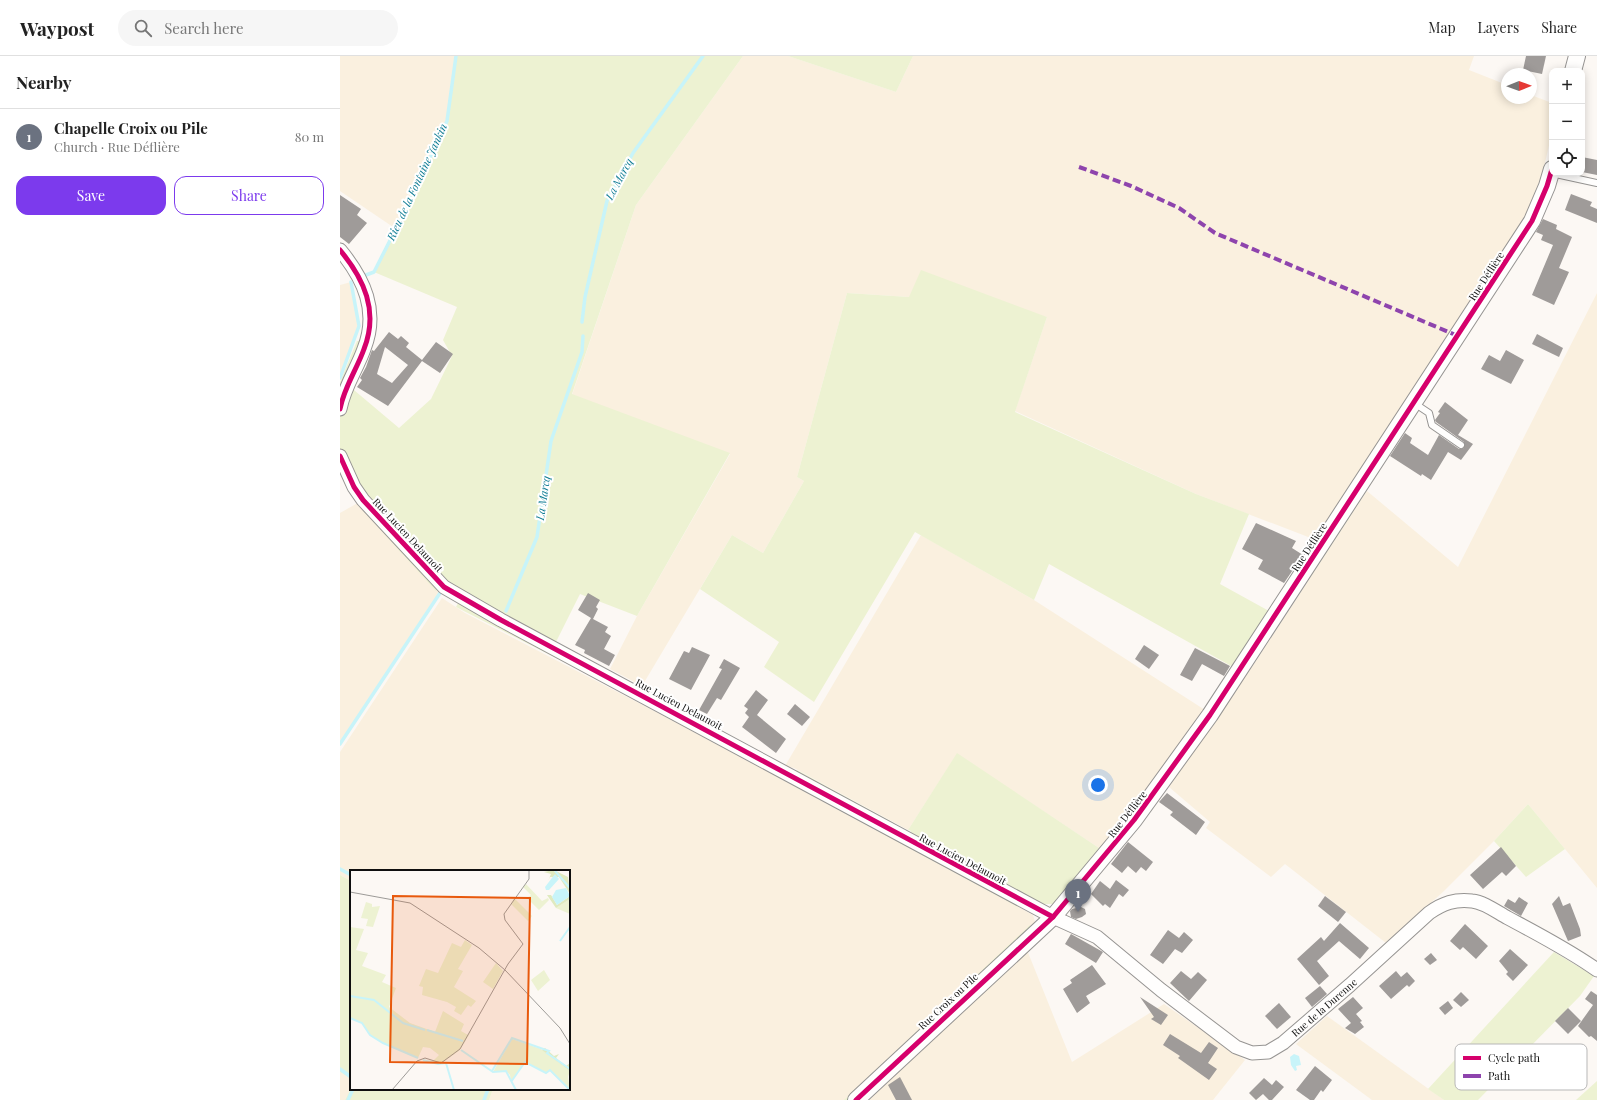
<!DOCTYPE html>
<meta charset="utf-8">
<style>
:root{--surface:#fff;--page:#f6f6f6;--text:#222;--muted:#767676;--line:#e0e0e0;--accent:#7c3aed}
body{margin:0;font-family:"Playfair Display",serif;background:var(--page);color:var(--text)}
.controls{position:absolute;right:12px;top:12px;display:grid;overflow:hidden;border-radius:8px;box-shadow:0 2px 10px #0003}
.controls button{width:36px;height:36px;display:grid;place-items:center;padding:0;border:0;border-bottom:1px solid var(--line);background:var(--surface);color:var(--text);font:20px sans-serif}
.compass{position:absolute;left:1161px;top:12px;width:36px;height:36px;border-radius:50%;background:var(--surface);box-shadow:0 2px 10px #0003;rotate:89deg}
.you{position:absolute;left:758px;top:729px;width:14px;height:14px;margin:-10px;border:3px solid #fff;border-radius:50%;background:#1a73e8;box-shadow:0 0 0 6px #1a73e833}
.badge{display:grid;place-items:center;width:26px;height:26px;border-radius:50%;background:var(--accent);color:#fff;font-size:13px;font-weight:700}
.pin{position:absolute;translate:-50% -33px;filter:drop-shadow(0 1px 2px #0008)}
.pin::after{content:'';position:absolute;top:21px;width:14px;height:12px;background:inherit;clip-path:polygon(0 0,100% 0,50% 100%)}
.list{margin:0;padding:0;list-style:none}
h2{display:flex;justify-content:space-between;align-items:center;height:52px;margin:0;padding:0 16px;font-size:17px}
h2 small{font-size:13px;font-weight:400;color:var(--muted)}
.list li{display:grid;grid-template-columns:26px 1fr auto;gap:12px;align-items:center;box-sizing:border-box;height:56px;padding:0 16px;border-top:1px solid var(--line)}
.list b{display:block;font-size:15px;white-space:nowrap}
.list p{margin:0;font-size:13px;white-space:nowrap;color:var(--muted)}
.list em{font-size:13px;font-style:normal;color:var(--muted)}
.actions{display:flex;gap:8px;padding:12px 16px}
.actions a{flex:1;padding:9px 0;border:1px solid var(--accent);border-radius:12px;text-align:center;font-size:14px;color:var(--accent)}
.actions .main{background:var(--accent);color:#fff}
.icon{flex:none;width:22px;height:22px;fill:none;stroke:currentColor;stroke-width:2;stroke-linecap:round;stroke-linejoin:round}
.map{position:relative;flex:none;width:1257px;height:1044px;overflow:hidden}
header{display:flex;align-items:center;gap:24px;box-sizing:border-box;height:56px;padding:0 20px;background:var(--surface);border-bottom:1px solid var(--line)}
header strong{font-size:19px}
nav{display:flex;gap:22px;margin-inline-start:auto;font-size:14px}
.search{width:280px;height:36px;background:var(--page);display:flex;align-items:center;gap:10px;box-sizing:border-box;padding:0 14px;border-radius:22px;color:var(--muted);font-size:15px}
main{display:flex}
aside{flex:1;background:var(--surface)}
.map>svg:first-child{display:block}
.farmland{fill:#faf0df}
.green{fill:#edf2d2}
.water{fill:#c8f4f9}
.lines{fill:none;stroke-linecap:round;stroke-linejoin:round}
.stream{stroke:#c8f4f9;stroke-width:3.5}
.building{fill:#9f9b99;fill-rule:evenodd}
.service-casing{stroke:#969492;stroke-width:8}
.minor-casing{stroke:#969492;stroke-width:15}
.tertiary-casing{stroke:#969492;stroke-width:18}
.service{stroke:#fffefd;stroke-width:6}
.minor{stroke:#fffefd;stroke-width:13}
.tertiary{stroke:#fffefd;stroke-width:16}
.quiet{stroke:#8e44ad;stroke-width:4;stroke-dasharray:8 4;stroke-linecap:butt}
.cycleway-casing{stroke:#fff;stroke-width:8}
.cycleway{stroke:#d6006c;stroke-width:5}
.labels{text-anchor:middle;stroke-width:4;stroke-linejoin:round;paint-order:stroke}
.street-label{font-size:10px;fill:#0f0f0f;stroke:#fff}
.water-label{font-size:11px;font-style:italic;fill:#0e7c94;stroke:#fff}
.inset-river{fill:none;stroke:#c8f4f9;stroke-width:2}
.inset-road{fill:none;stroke:#9d9b98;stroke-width:1}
.view{fill:#e8590c;fill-opacity:0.15;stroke:#e8590c;stroke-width:2}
.inset-edge{fill:none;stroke:#0f0f0f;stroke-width:2}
.key{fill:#fff;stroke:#b7b7b7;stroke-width:1}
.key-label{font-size:11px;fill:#0f0f0f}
</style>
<header>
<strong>Waypost</strong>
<div class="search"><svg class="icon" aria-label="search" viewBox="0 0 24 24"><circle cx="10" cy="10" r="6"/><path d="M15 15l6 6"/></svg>Search here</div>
<nav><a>Map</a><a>Layers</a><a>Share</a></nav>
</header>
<main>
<aside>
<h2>Nearby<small></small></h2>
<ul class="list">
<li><span class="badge" style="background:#6b7280">1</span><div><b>Chapelle Croix ou Pile</b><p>Church · Rue Déflière</p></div><em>80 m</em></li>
</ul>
<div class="actions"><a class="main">Save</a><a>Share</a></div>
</aside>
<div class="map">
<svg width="1257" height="1044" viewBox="0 0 1257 1044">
<rect width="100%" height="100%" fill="#fcf8f4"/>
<g class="farmland">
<path d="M0 0H116L107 65 56 173 0 135Z"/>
<path d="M403 0H448L556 36 573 0H1134L1129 14 1167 29V42H1191V39L1212 47V77L1199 132 1192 149 1169 188 1113 272 1109 284 976 484 856 438 675 355 707 261 569 241 507 237 457 421 464 425 423 497 392 479 302 630 270 613 297 560 390 398 232 339 296 149Z"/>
<path d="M11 226 19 270 0 322V229Z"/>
<path d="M1257 237V832L1188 748 1154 785 1104 835 1046 887 945 808 931 821 866 772 870 766 829 731 912 611 1027 435 1118 511Z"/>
<path d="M23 444 104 531 0 688V457Z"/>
<path d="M581 479 694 544 865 654 762 794 617 698 568 774 454 712 445 710Z"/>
<path d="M102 542 125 557 320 658 693 859 695 866V872L511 1044H149L153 1033H229V815H11V825L0 819V696Z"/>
<path d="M687 894 732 1006 824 948 905 1004 873 1044H529Z"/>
<path d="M987 960 1104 1044H1032L956 988Z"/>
<path d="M0 1016 11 1023V1032L5 1044H0Z"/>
</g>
<g class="green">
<path d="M116 0H403L296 149 232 338 390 397 297 560 240 538 214 590 104 531 43 467 0 400V353L8 329 59 372 91 343 112 300 103 284 117 251 34 216 73 139 107 65Z"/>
<path d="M448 0H573L556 36Z"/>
<path d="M581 214 707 261 675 356 856 438 909 458 880 528 929 555 893 611 709 508 694 544 575 476 474 646 424 611 439 586 360 533 392 479 423 497 464 425 457 421 507 237 569 241Z"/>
<path d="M17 285H20L0 337V326Z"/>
<path d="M1024 434 1026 436 970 522 966 519Z"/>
<path d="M22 448 98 531 96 535 19 450Z"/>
<path d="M119 545 256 618 253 621 116 551Z"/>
<path d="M266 623 680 848 678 851 264 627Z"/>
<path d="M617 697 762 794 719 848H703L698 845 696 847 569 778 571 775 568 774Z"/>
<path d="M457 714 554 767 553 770 453 716Z"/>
<path d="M1188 748 1225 793 1186 821 1154 785Z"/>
<path d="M0 819 11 825V1023L0 1016Z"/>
<path d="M690 869 692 872 508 1044H504Z"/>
<path d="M1214 896 1254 920 1240 940 1138 1044H1104L1088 1033Z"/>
<path d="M1257 1025V1044H1236Z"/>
<path d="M11 1032V1033H153L149 1044H5Z"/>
</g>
<path class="water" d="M954 998 959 1000 961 1009 956 1010 957 1014 955 1015 951 1009 950 1001Z"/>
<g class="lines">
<g class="stream">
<path d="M26 219 34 216 73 139 107 65 116 0"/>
<path d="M242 266 245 241 267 145 293 97 363 0"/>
<path d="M0 322 19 270 11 226"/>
<path d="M166 555 197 481 211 385 242 296 243 280"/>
<path d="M0 688 102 534"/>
<path d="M0 813 11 819"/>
<path d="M0 1013 11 1021"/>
<path d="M8 1044 13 1033"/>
<path d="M144 1044 148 1033"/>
</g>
</g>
<g class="building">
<path d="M1186 0H1206L1202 18 1183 14Z"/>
<path d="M1242 101 1257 104V119L1242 116Z"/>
<path d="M1231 138 1252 146 1250 150 1257 153V167L1225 154Z"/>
<path d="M0 139 21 153 17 159 27 167 9 188 0 181Z"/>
<path d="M1203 163 1217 169 1216 173 1232 181 1219 212 1229 216 1214 249 1192 239 1213 189 1201 184 1203 179 1196 176Z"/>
<path d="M49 276 58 283 61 280 69 287 66 291 82 304 96 286 113 298 100 317 82 305 48 350 17 331 22 324 20 322 26 311 32 294 34 295ZM45 291 68 309 52 327 37 318Z"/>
<path d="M1197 278 1223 292 1219 301 1192 288Z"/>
<path d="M1166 294 1184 304 1171 328 1141 313 1149 299 1160 305Z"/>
<path d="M1105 346 1128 364 1118 379 1133 388 1121 404 1108 396 1091 424 1082 418 1081 420 1050 400 1065 377 1072 382 1070 387 1088 399 1099 379 1119 393 1124 392V386L1096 366 1095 364 1100 357 1098 356Z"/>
<path d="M916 467 956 485 952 492 963 499 944 527 918 513 923 504 902 493Z"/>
<path d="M248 537 260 544 256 551 258 553 253 563 268 571 265 576 271 580 264 593 275 599 269 610 244 597 245 594 235 589 251 562 238 554Z"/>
<path d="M804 589 819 599 809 613 795 603Z"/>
<path d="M352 591 370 599 351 634 329 623 344 595 349 597Z"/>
<path d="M855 592 890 610 884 620 862 608 852 625 840 619Z"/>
<path d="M384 603 400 612 381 644 377 642 367 658 359 654 382 613 379 612Z"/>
<path d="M416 634 428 644 417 659 446 683 436 697 402 671 409 661 405 657 408 653 404 650Z"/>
<path d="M455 648 470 661 462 670 447 658Z"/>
<path d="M827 737 865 766 856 779 830 759 833 756 819 746Z"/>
<path d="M788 786 813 806 806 815 801 811 796 817 788 810 782 817 771 808Z"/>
<path d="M1161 791 1176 810 1166 820 1162 816 1143 833 1130 819Z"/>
<path d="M776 824 789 834 783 841 779 838 770 852 765 848 763 850 751 838 760 825 770 833Z"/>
<path d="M985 840 1006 856 998 866 978 850Z"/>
<path d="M1219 840 1223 850 1230 847 1240 873 1241 880 1228 885 1212 848Z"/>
<path d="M1179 841 1188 847 1181 860 1164 850 1168 843 1175 847Z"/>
<path d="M741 851 745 853 746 858 742 861 736 863 731 861 730 855 732 853Z"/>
<path d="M1000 867 1029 892 1020 903 999 885 977 905 989 920 979 929 957 903 981 881 984 885Z"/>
<path d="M1125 868 1148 890 1136 903 1123 891 1120 894 1110 885Z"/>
<path d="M828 874 839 882 844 876 853 884 842 897 835 893 823 908 810 899Z"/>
<path d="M731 878 763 896 756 907 725 888Z"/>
<path d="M1170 893 1188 909 1173 925 1166 918 1168 916 1159 905Z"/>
<path d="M1091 897 1097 904 1090 909 1084 903Z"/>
<path d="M752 909 766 928 746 940 750 947 737 957 723 933 732 927 730 924Z"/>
<path d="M841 915 851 923 858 916 867 924 849 945 830 927Z"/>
<path d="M1056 915 1061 921 1067 916 1075 925 1069 931 1067 929 1051 943 1039 930Z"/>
<path d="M980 930 987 938 972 951 965 942Z"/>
<path d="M1251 935 1257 939V985L1251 980 1249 981 1238 970 1253 949 1245 943Z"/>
<path d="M1121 936 1129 944 1121 951 1113 944Z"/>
<path d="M800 941 828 959 821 969 811 963 814 961Z"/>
<path d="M1013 941 1023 952 1016 958 1022 965 1020 966 1024 971 1015 978 1005 972 1011 967 998 953Z"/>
<path d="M1108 945 1113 952 1105 959 1099 952Z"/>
<path d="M939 947 951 961 937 973 925 960Z"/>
<path d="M1228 952 1241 965 1228 978 1215 965Z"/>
<path d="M830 978 861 997 869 986 878 992 868 1007 877 1013 869 1024 838 1002 840 1000 823 989Z"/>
<path d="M975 1010 992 1024 983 1036 981 1034 974 1044H970L956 1034Z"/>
<path d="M560 1021 572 1044H556L548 1029Z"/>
<path d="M924 1022 932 1029 936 1024 944 1031 932 1044H929L923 1038 916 1044 909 1037Z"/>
</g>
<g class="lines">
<defs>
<g id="service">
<path d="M1211 117 1257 127"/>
<path d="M1074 347 1089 357 1092 369 1121 389"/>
</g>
<g id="minor">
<path d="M0 194C24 223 39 255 24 293 17 313 4 331 0 353"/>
<path id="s1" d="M0 400 14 431 23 444 104 531 161 564 713 861 757 881 821 934 896 991 912 997 928 996 943 987 1010 929 1089 857C1103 847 1115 843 1132 845 1144 846 1157 856 1168 862 1198 878 1229 894 1257 914"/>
</g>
<g id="tertiary">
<path d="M1233 15 1237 0"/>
<path d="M516 1044 713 861 794 764 870 659 1192 165 1207 130 1212 113"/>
</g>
</defs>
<use href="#service" class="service-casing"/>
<use href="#minor" class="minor-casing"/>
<use href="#tertiary" class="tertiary-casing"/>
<use href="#service" class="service"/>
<use href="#minor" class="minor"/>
<use href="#tertiary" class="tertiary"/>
<path class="quiet" d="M739 111 791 130 839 152 875 177 1118 280"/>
<defs>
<g id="cycleway">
<path d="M0 194C24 223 39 255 24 293 17 313 4 331 0 353"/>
<path d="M0 400 14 431 23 444 104 531 161 564 713 861"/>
<path d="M516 1044 713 861 794 764 870 659 1192 165 1207 130 1212 113"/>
</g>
</defs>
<use href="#cycleway" class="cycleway-casing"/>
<use href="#cycleway" class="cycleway"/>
</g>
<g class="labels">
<g class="street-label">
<text transform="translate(1146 220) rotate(-57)" y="4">Rue Déflière</text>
<text transform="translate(68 479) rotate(47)" y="4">Rue Lucien Delaunoit</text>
<text transform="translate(969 491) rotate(-57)" y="4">Rue Déflière</text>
<text transform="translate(339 648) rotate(28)" y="4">Rue Lucien Delaunoit</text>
<text transform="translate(787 758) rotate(-52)" y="4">Rue Déflière</text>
<text transform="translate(623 803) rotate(28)" y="4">Rue Lucien Delaunoit</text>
<text transform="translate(608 945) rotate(-43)" y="4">Rue Croix ou Pile</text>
<text dy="4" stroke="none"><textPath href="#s1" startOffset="1192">Rue de la Durenne</textPath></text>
</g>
<g class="water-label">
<text transform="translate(279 123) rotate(-62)" y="4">La Marcq</text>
<text transform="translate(77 126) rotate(-65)" y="4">Rieu de la Fontaine Jankin</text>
<text transform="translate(203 442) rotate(-82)" y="4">La Marcq</text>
</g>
</g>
<g transform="translate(10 814)">
<rect width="220" height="220" fill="#fcf8f4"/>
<path d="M176 14 192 31 198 28 199 30 189 40 177 28 181 25 173 17ZM164 28 182 46 178 51 161 34ZM220 29V44L206 38ZM16 32 22 34V37L30 36 23 57 16 56 18 49 11 48ZM0 57 14 59 6 80 18 83 12 96 36 105 32 112 46 118 39 137 60 153 85 162 93 141 114 154 111 161 118 165 122 160 110 180 91 194 96 193 92 194H88L77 190 83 191 89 185 80 178 73 177 68 188 33 173 20 165 12 153 0 148ZM115 70 122 75 108 99 113 101 104 117 126 131 121 137 118 135 111 145 104 141 106 137 97 132 72 125 73 117 69 116 76 99 88 103 102 73 111 77ZM146 93 153 101 143 119 133 112ZM194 100 200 110 188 121 181 110ZM162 169 191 179 220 201 218 207 220 220 200 201 197 203 175 192 161 212 160 205 156 201 143 202Z" fill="#edf2d2"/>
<path d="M203 0 209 6 204 0 218 7 220 24 209 7H200L198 11 201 4 194 2ZM197 25H201L207 35 220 26V29L206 38ZM195 178 204 186 209 184 206 188 216 196 220 193V201L192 180Z" fill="#e0eabf"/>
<path d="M205 4 209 9 199 20H196L195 17ZM216 18 220 26 207 35 202 27 206 20Z" fill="#c8f4f9"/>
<path class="inset-river" d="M205 1 220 18M210 71 220 57M0 126 24 130 53 153 75 160M0 148 12 153 20 165 33 173 68 188M77 160 113 171M111 180 143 202 156 201 166 220M73 190 88 194 96 193 104 220M142 201 162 168 199 181 197 183 220 199M161 212 175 192 196 203 200 200 220 220"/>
<path class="inset-road" d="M0 22 60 33 129 78 155 100 210 158 220 174M42 220 67 191 75 188 91 193 110 179 158 94 173 74 155 50 154 44 179 9V0"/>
<path class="view" d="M43 26 180 28 177 194 40 192Z"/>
<rect width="220" height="220" class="inset-edge"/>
</g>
<rect x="1115" y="988" width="132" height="46" rx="6" class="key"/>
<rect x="1123" y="1000" width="18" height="4" fill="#d6006c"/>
<rect x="1123" y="1018" width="18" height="4" fill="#8e44ad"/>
<g class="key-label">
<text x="1148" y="1006">Cycle path</text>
<text x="1148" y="1024">Path</text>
</g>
</svg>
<div class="controls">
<button>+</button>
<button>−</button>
<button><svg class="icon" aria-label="locate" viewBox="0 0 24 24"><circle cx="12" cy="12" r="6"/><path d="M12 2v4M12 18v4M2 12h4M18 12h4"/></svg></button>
</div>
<svg class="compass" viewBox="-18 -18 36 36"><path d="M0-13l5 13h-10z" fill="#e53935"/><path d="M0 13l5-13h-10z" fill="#767676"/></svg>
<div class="you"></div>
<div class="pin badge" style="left:738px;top:856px;background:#6b7280">1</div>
</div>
</main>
